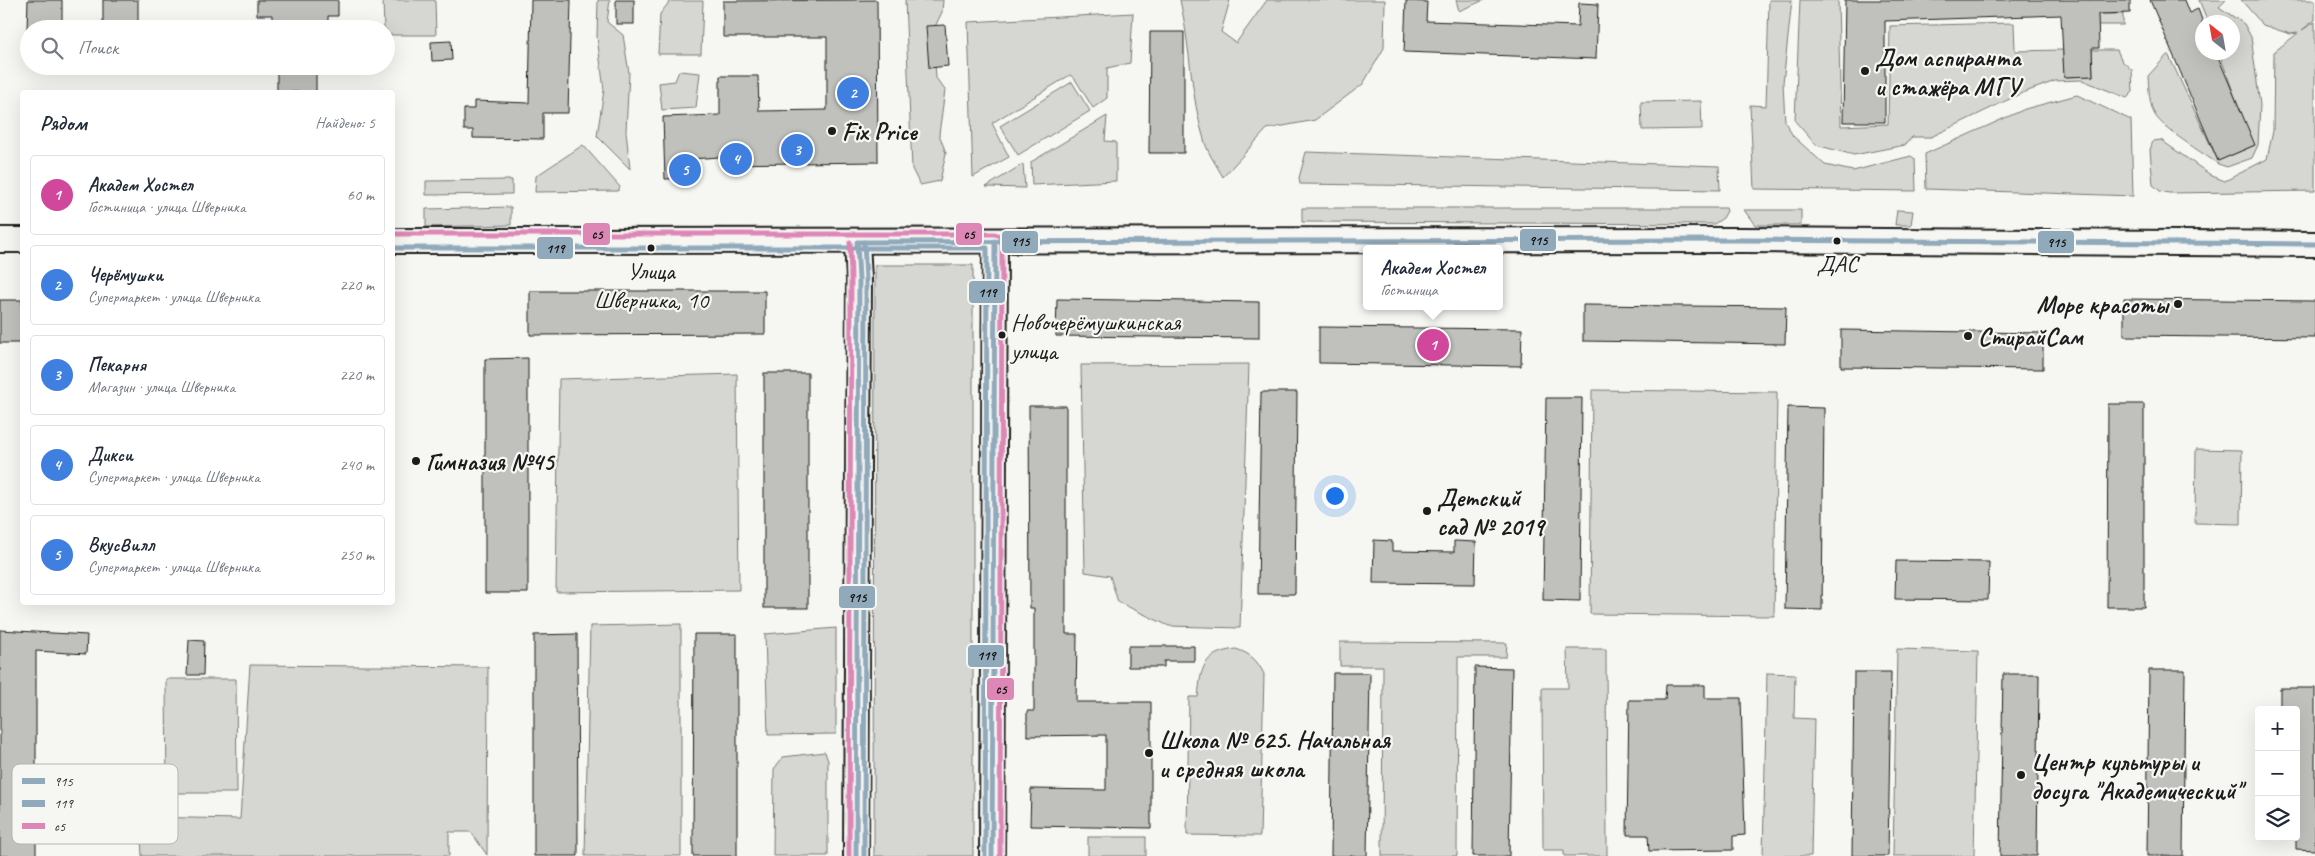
<!DOCTYPE html>
<html lang="ru">
<meta charset="utf-8">
<style>
:root{--surface:#fff;--page:#f6f6f7;--text:#1f2937;--muted:#747a83;--line:#e0e1e3;--accent:#1c1c1c}
body{margin:0;font-family:Caveat,sans-serif;background:var(--page);color:var(--text)}
.controls{position:absolute;right:15px;bottom:15px;display:grid;overflow:hidden;border-radius:5px;box-shadow:0 5px 20px #0002}
.controls button{width:45px;height:45px;display:grid;place-items:center;padding:0;border:0;border-bottom:1px solid var(--line);background:var(--surface);color:var(--text);font:25px sans-serif}
.compass{position:absolute;left:2195px;top:15px;width:45px;height:45px;border-radius:50%;background:var(--surface);box-shadow:0 5px 20px #0002;rotate:329deg}
.you{position:absolute;left:1334px;top:495px;width:18px;height:18px;margin:-12px;border:4px solid #fff;border-radius:50%;background:#1a73e8;box-shadow:0 0 0 8px #1a73e833}
.badge{display:grid;place-items:center;width:32px;height:32px;border-radius:50%;background:var(--accent);color:#fff;font-size:16px;font-weight:700}
.pin{position:absolute;translate:-50% -50%;border:2px solid #fff;box-shadow:0 1px 5px #0006}
.popup{position:absolute;left:1363px;top:245px;width:140px;height:65px;box-sizing:border-box;display:grid;place-content:center;border-radius:5px;background:var(--surface);filter:drop-shadow(0 1px 4px #0005);font-size:16px;white-space:nowrap;color:var(--muted)}
.popup b{font-size:19px;color:var(--text)}
.popup::after{content:'';position:absolute;left:50%;top:100%;margin-left:-10px;border:10px solid transparent;border-top-color:var(--surface)}
.list{margin:0;padding:0;list-style:none}
h2{display:flex;justify-content:space-between;align-items:center;height:65px;margin:0;padding:0 20px;font-size:21px}
h2 small{font-size:16px;font-weight:400;color:var(--muted)}
.list li{display:grid;grid-template-columns:32px 1fr auto;gap:15px;align-items:center;box-sizing:border-box;height:80px;margin:0 10px 10px;padding:0 10px;border:1px solid var(--line);border-radius:5px}
.list b{display:block;font-size:19px;white-space:nowrap}
.list p{margin:0;font-size:16px;white-space:nowrap;color:var(--muted)}
.list em{font-size:16px;font-style:normal;color:var(--muted)}
.icon{flex:none;width:28px;height:28px;fill:none;stroke:currentColor;stroke-width:2;stroke-linecap:round;stroke-linejoin:round}
.map{position:relative;flex:none;width:2315px;height:856px;overflow:hidden}
.search{position:absolute;background:var(--surface);box-shadow:0 5px 20px #0002;left:20px;top:20px;width:375px;height:55px;display:flex;align-items:center;gap:12px;box-sizing:border-box;padding:0 18px;border-radius:28px;color:var(--muted);font-size:19px}
.panel{position:absolute;background:var(--surface);box-shadow:0 5px 20px #0002;left:20px;top:90px;width:375px;height:515px;border-radius:5px}
.map>svg:first-child{display:block}
.green{fill:#d6d6d2;stroke:#797977}
.building{fill:#c0c0bd;stroke:#1c1c1c}
.lines{fill:none;stroke-linecap:round;stroke-linejoin:round}
.tertiary-casing{stroke:#1c1c1c;stroke-width:28}
.tertiary{stroke:#f6f6f2;stroke-width:24}
.bus-1-casing{stroke:#f6f6f2;stroke-width:9}
.bus-2-casing{stroke:#f6f6f2;stroke-width:9}
.bus-3-casing{stroke:#f6f6f2;stroke-width:9}
.bus-1{stroke:#90a9bb;stroke-width:5}
.bus-2{stroke:#90a9bb;stroke-width:5}
.bus-3{stroke:#dd87b7;stroke-width:5}
.poi-dot{fill:#1c1c1c;stroke:#f6f6f2;stroke-width:2}
.labels{text-anchor:middle;stroke-width:4.5;stroke-linejoin:round;paint-order:stroke}
.bus-label{font-size:24px;fill:#1c1c1c;stroke:#f6f6f2}
.poi-label{font-size:25px;font-weight:bold;fill:#1c1c1c;stroke:#f6f6f2;text-anchor:start}
.key{fill:#f6f6f2;stroke:#b5b5b2;stroke-width:1}
.key-label{font-size:14px;fill:#1c1c1c}
.line-badge{stroke:#f6f6f2;stroke-width:2}
.pale-badge-label{font-size:14px;text-anchor:middle;font-weight:bold;fill:#111}
</style>
<div class="map">
<svg width="2315" height="856" viewBox="0 0 2315 856">
<rect width="100%" height="100%" fill="#f6f6f2"/>
<filter id="ink" filterUnits="userSpaceOnUse"><feTurbulence type="fractalNoise" baseFrequency=".02" numOctaves="2"/><feDisplacementMap in="SourceGraphic" scale="10" xChannelSelector="R" yChannelSelector="G"/><feConvolveMatrix kernelMatrix="1 2 1 2 8 2 1 2 1" color-interpolation-filters="sRGB"/></filter>
<g filter="url(#ink)">
<g class="green">
<path d="M383 0H435L436 35H386V29H384Z"/>
<path d="M598 0H610L607 22 623 35 629 73 626 131 630 169 597 136 604 90 597 37Z"/>
<path d="M905 0H943L942 12 933 31 936 78 945 90 939 134 946 153 940 181 920 185 912 169Z"/>
<path d="M1180 0H1230L1221 32 1236 43 1267 0H1385L1384 48 1363 84 1315 120 1267 129 1223 177C1217 166 1209 155 1205 143 1190 96 1191 48 1180 0Z"/>
<path d="M1456 0H1484L1459 11Z"/>
<path d="M1769 0H1792L1783 83 1785 122 1793 136 1825 165 1853 171 1911 156 1915 159 1916 191 1754 189 1750 105 1766 106Z"/>
<path d="M1800 0H1838L1841 126 1888 124 1890 26 2014 23 2015 51 2063 50 2064 77 2093 76 2092 50H2117L2122 61 2132 70 2133 92 2127 98 2082 80 2055 81 2020 94 1931 137H1912L1905 145 1854 155 1816 145 1795 121Z"/>
<path d="M2199 0H2226L2219 7 2244 24 2251 37 2260 105 2258 145 2252 158 2227 167 2218 164C2203 153 2163 129 2155 115 2149 105 2149 88 2148 76L2168 54 2218 161 2253 146 2219 53 2232 52V22H2208Z"/>
<path d="M2241 0H2315V20L2302 30 2315 22V191L2169 193 2160 191 2153 185 2150 150 2153 141 2161 140 2212 176 2225 181 2267 159 2273 131 2274 52 2298 33 2290 34 2263 25Z"/>
<path d="M670 1H703L701 54H658L660 14Z"/>
<path d="M1133 13 1130 63 1107 68V98L1093 108 1075 79 1070 75 992 123 1009 157 973 177 968 22Z"/>
<rect x="2091" y="14" width="32" height="11"/>
<path d="M679 71 700 73 696 108 662 110 659 83 675 81Z"/>
<path d="M1072 82 1090 111 1018 155 1000 126Z"/>
<path d="M2077 95 2131 120 2133 196 1926 189 1925 154 2025 109Z"/>
<path d="M1701 101 1702 129 1642 130 1641 102Z"/>
<path d="M1107 116 1105 141 1116 142V181L1032 185 1031 162Z"/>
<path d="M583 145 620 187 618 191 535 192 536 176Z"/>
<path d="M1306 152 1719 166 1720 190 1300 184 1299 178Z"/>
<path d="M1023 164 1025 188 986 187Z"/>
<path d="M512 180V194L426 195V181Z"/>
<path d="M511 207V225L426 227V209Z"/>
<path d="M1302 208H1726L1727 211 1723 218 1714 224 1302 222Z"/>
<path d="M1744 210H1801V225H1755Z"/>
<path d="M1897 210 1913 211 1911 225H1895Z"/>
<path d="M875 265H973V856H874Z"/>
<path d="M1249 364 1240 628 1169 626 1118 602 1110 576 1085 572 1081 365Z"/>
<path d="M737 374 739 590 556 592 559 379Z"/>
<path d="M1592 390 1777 392 1774 616 1590 614Z"/>
<path d="M2196 449 2242 450 2241 524 2195 523Z"/>
<path d="M681 624V856H585L590 626Z"/>
<path d="M836 628V734L768 735 765 634Z"/>
<path d="M1340 642 1507 643 1506 657H1458L1457 856H1382L1383 666H1340Z"/>
<path d="M1236 649C1251 654 1257 660 1264 674L1260 836 1187 835 1189 697H1198C1201 667 1203 653 1236 649Z"/>
<path d="M1567 649H1606L1607 856H1564V850H1543L1542 688H1568Z"/>
<path d="M1897 649 1978 651 1974 856H1893Z"/>
<path d="M250 665 488 667 487 855 471 832H449V856H142L140 817 240 819Z"/>
<path d="M1767 673 1795 674 1794 718 1814 719 1811 856H1763Z"/>
<path d="M166 679H236L237 793H167Z"/>
<path d="M825 752 828 761V856H773L774 769 783 757Z"/>
<rect x="1088" y="837" width="58" height="19"/>
</g>
<g class="building">
<path d="M28 0H62V29H27Z"/>
<rect x="103" y="0" width="35" height="29"/>
<path d="M257 0H338V16H328V29H272V15H257Z"/>
<path d="M531 0H571L568 113H543V139L473 138V130H464V109H474V101L529 103Z"/>
<rect x="616" y="0" width="18" height="24"/>
<path d="M877 0 878 162 720 164V157L690 159V178L665 179 663 117 720 115V76H758L759 111 827 110V37H723V1Z"/>
<path d="M1845 0H2130V13L2098 14 2099 48H2092L2093 76 2064 77 2061 15 1885 21V122H1843Z"/>
<path d="M2150 0H2184L2189 13 2198 9 2202 20V52H2216L2255 145 2218 161Z"/>
<path d="M1406 1 1427 2 1426 21 1578 26 1579 3 1598 4 1596 59 1404 52Z"/>
<path d="M945 25 948 66 929 68 926 26Z"/>
<path d="M1150 32H1184V153H1149Z"/>
<path d="M451 41 452 60 432 61 431 42Z"/>
<rect x="277" y="66" width="39" height="26"/>
<path d="M530 291H765V334L530 335Z"/>
<path d="M1057 299 1259 302V338L1056 336Z"/>
<path d="M2124 299 2315 301V338L2124 336Z"/>
<rect x="0" y="300" width="22" height="43"/>
<path d="M1583 305 1786 307 1785 344 1583 341Z"/>
<path d="M1319 327 1522 329 1521 366 1319 363Z"/>
<path d="M1841 330 2043 333V369L1841 367Z"/>
<path d="M528 358V593H485V359Z"/>
<rect x="764" y="373" width="44" height="235"/>
<path d="M1261 392H1297L1295 594H1258Z"/>
<path d="M1546 398H1582L1580 601 1543 600Z"/>
<path d="M2108 404H2144V607H2107Z"/>
<path d="M1029 406H1066V634H1077L1076 702H1151V828L1030 826 1031 789 1106 790V735L1027 736V711H1034V608H1030Z"/>
<path d="M1788 407 1824 408 1822 610 1785 609Z"/>
<path d="M1374 540 1392 541V551L1454 552V541L1476 542 1475 584 1373 583Z"/>
<path d="M1896 561 1989 562 1988 600 1895 599Z"/>
<path d="M0 630 87 635 86 654 36 651V856H0Z"/>
<path d="M577 634 578 856H534V635Z"/>
<path d="M694 634H737V856H693Z"/>
<path d="M189 640 204 641 203 675H187Z"/>
<path d="M1128 646H1194V661H1164V667H1128Z"/>
<path d="M1475 667 1512 668 1509 856H1473Z"/>
<path d="M2149 670H2185L2183 856H2147Z"/>
<path d="M1854 672H1891L1888 856H1852Z"/>
<path d="M1333 673H1370L1367 856H1331Z"/>
<path d="M2003 674H2039L2037 856H2000Z"/>
<path d="M1666 685H1705V698H1741L1745 835 1733 836V850L1649 851 1648 835H1627L1629 700H1665Z"/>
<path d="M2280 688H2315V850L2296 849V710H2280Z"/>
</g>
<g class="lines">
<defs>
<g id="tertiary">
<path d="M0 240H22"/>
<path d="M392 241 1738 240 2315 244"/>
<path d="M856 856 859 279 857 242"/>
<path d="M992 856 995 241"/>
</g>
</defs>
<use href="#tertiary" class="tertiary-casing"/>
<use href="#tertiary" class="tertiary"/>
<defs>
<g id="bus-1">
<path d="M856 856 859 279 857 242 1738 240 2315 244"/>
<path d="M992 856 995 241"/>
</g>
<g id="bus-2">
<path d="M392 248H987L985 856"/>
<path d="M864 856 866 279 864 242"/>
</g>
<g id="bus-3">
<path d="M392 234H995L1000 236 1002 241 1000 856"/>
<path d="M849 856 851 279 850 242"/>
</g>
</defs>
<use href="#bus-1" class="bus-1-casing"/>
<use href="#bus-2" class="bus-2-casing"/>
<use href="#bus-3" class="bus-3-casing"/>
<use href="#bus-1" class="bus-1"/>
<use href="#bus-2" class="bus-2"/>
<use href="#bus-3" class="bus-3"/>
</g>
</g>
<g class="poi-dot">
<circle cx="1865" cy="71" r="5"/>
<circle cx="832" cy="131" r="5"/>
<circle cx="1837" cy="241" r="4.5"/>
<circle cx="651" cy="248" r="4.5"/>
<circle cx="2178" cy="304" r="5"/>
<circle cx="1002" cy="335" r="4.5"/>
<circle cx="1968" cy="336" r="5"/>
<circle cx="416" cy="461" r="5"/>
<circle cx="1427" cy="511" r="5"/>
<circle cx="1149" cy="753" r="5"/>
<circle cx="2021" cy="775" r="5"/>
</g>
<g class="labels">
<g class="bus-label">
<text x="1837" y="272">ДАС</text>
<text x="651" y="279">Улица<tspan x="651" dy="29">Шверника, 10</tspan></text>
<text x="1011" y="330" text-anchor="start">Новочерёмушкинская<tspan x="1011" dy="29">улица</tspan></text>
</g>
<g class="poi-label">
<text x="1875" y="66">Дом аспиранта<tspan x="1875" dy="29">и стажёра МГУ</tspan></text>
<text x="842" y="140">Fix Price</text>
<text x="2168" y="313" text-anchor="end">Море красоты</text>
<text x="1978" y="345">СтирайСам</text>
<text x="426" y="470">Гимназия №45</text>
<text x="1437" y="506">Детский<tspan x="1437" dy="29">сад № 2019</tspan></text>
<text x="1159" y="748">Школа № 625. Начальная<tspan x="1159" dy="29">и средняя школа</tspan></text>
<text x="2031" y="770">Центр культуры и<tspan x="2031" dy="29">досуга "Академический"</tspan></text>
</g>
</g>
<rect x="12" y="764" width="166" height="80" rx="8" class="key"/>
<rect x="22" y="778" width="23" height="6" fill="#90a9bb"/>
<rect x="22" y="800" width="23" height="7" fill="#90a9bb"/>
<rect x="22" y="823" width="23" height="6" fill="#dd87b7"/>
<g class="key-label">
<text x="54" y="786">915</text>
<text x="54" y="808">119</text>
<text x="54" y="831">с5</text>
</g>
<g class="line-badge">
<rect x="582" y="222" width="29" height="24" rx="5" fill="#dd87b7"/>
<rect x="955" y="222" width="28" height="24" rx="5" fill="#dd87b7"/>
<rect x="1519" y="228" width="38" height="24" rx="5" fill="#90a9bb"/>
<rect x="1001" y="230" width="38" height="24" rx="5" fill="#90a9bb"/>
<rect x="2037" y="230" width="38" height="24" rx="5" fill="#90a9bb"/>
<rect x="536" y="236" width="38" height="24" rx="5" fill="#90a9bb"/>
<rect x="968" y="280" width="38" height="24" rx="5" fill="#90a9bb"/>
<rect x="838" y="585" width="38" height="24" rx="5" fill="#90a9bb"/>
<rect x="967" y="644" width="38" height="24" rx="5" fill="#90a9bb"/>
<rect x="986" y="677" width="29" height="24" rx="5" fill="#dd87b7"/>
</g>
<g class="pale-badge-label">
<text x="597" y="239">с5</text>
<text x="969" y="239">с5</text>
<text x="1538" y="245">915</text>
<text x="1020" y="246">915</text>
<text x="2056" y="247">915</text>
<text x="555" y="253">119</text>
<text x="987" y="297">119</text>
<text x="857" y="602">915</text>
<text x="986" y="660">119</text>
<text x="1001" y="694">с5</text>
</g>
</svg>
<div class="controls">
<button>+</button>
<button>−</button>
<button><svg class="icon" aria-label="layers" viewBox="0 0 24 24"><path d="M12 4l9 5-9 5-9-5zM3 14l9 5 9-5"/></svg></button>
</div>
<svg class="compass" viewBox="-18 -18 36 36"><path d="M0-13l5 13h-10z" fill="#e53935"/><path d="M0 13l5-13h-10z" fill="#747a83"/></svg>
<div class="you"></div>
<div class="pin badge" style="left:1433px;top:345px;background:#d1479c">1</div>
<div class="popup"><b>Академ Хостел</b>Гостиница</div>
<div class="pin badge" style="left:853px;top:93px;background:#3f7fe0">2</div>
<div class="pin badge" style="left:797px;top:150px;background:#3f7fe0">3</div>
<div class="pin badge" style="left:736px;top:159px;background:#3f7fe0">4</div>
<div class="pin badge" style="left:685px;top:170px;background:#3f7fe0">5</div>
<div class="search"><svg class="icon" aria-label="search" viewBox="0 0 24 24"><circle cx="10" cy="10" r="6"/><path d="M15 15l6 6"/></svg>Поиск</div>
<section class="panel">
<h2>Рядом<small>Найдено: 5</small></h2>
<ul class="list">
<li><span class="badge" style="background:#d1479c">1</span><div><b>Академ Хостел</b><p>Гостиница · улица Шверника</p></div><em>60 m</em></li>
<li><span class="badge" style="background:#3f7fe0">2</span><div><b>Черёмушки</b><p>Супермаркет · улица Шверника</p></div><em>220 m</em></li>
<li><span class="badge" style="background:#3f7fe0">3</span><div><b>Пекарня</b><p>Магазин · улица Шверника</p></div><em>220 m</em></li>
<li><span class="badge" style="background:#3f7fe0">4</span><div><b>Дикси</b><p>Супермаркет · улица Шверника</p></div><em>240 m</em></li>
<li><span class="badge" style="background:#3f7fe0">5</span><div><b>ВкусВилл</b><p>Супермаркет · улица Шверника</p></div><em>250 m</em></li>
</ul>
</section>
</div>
